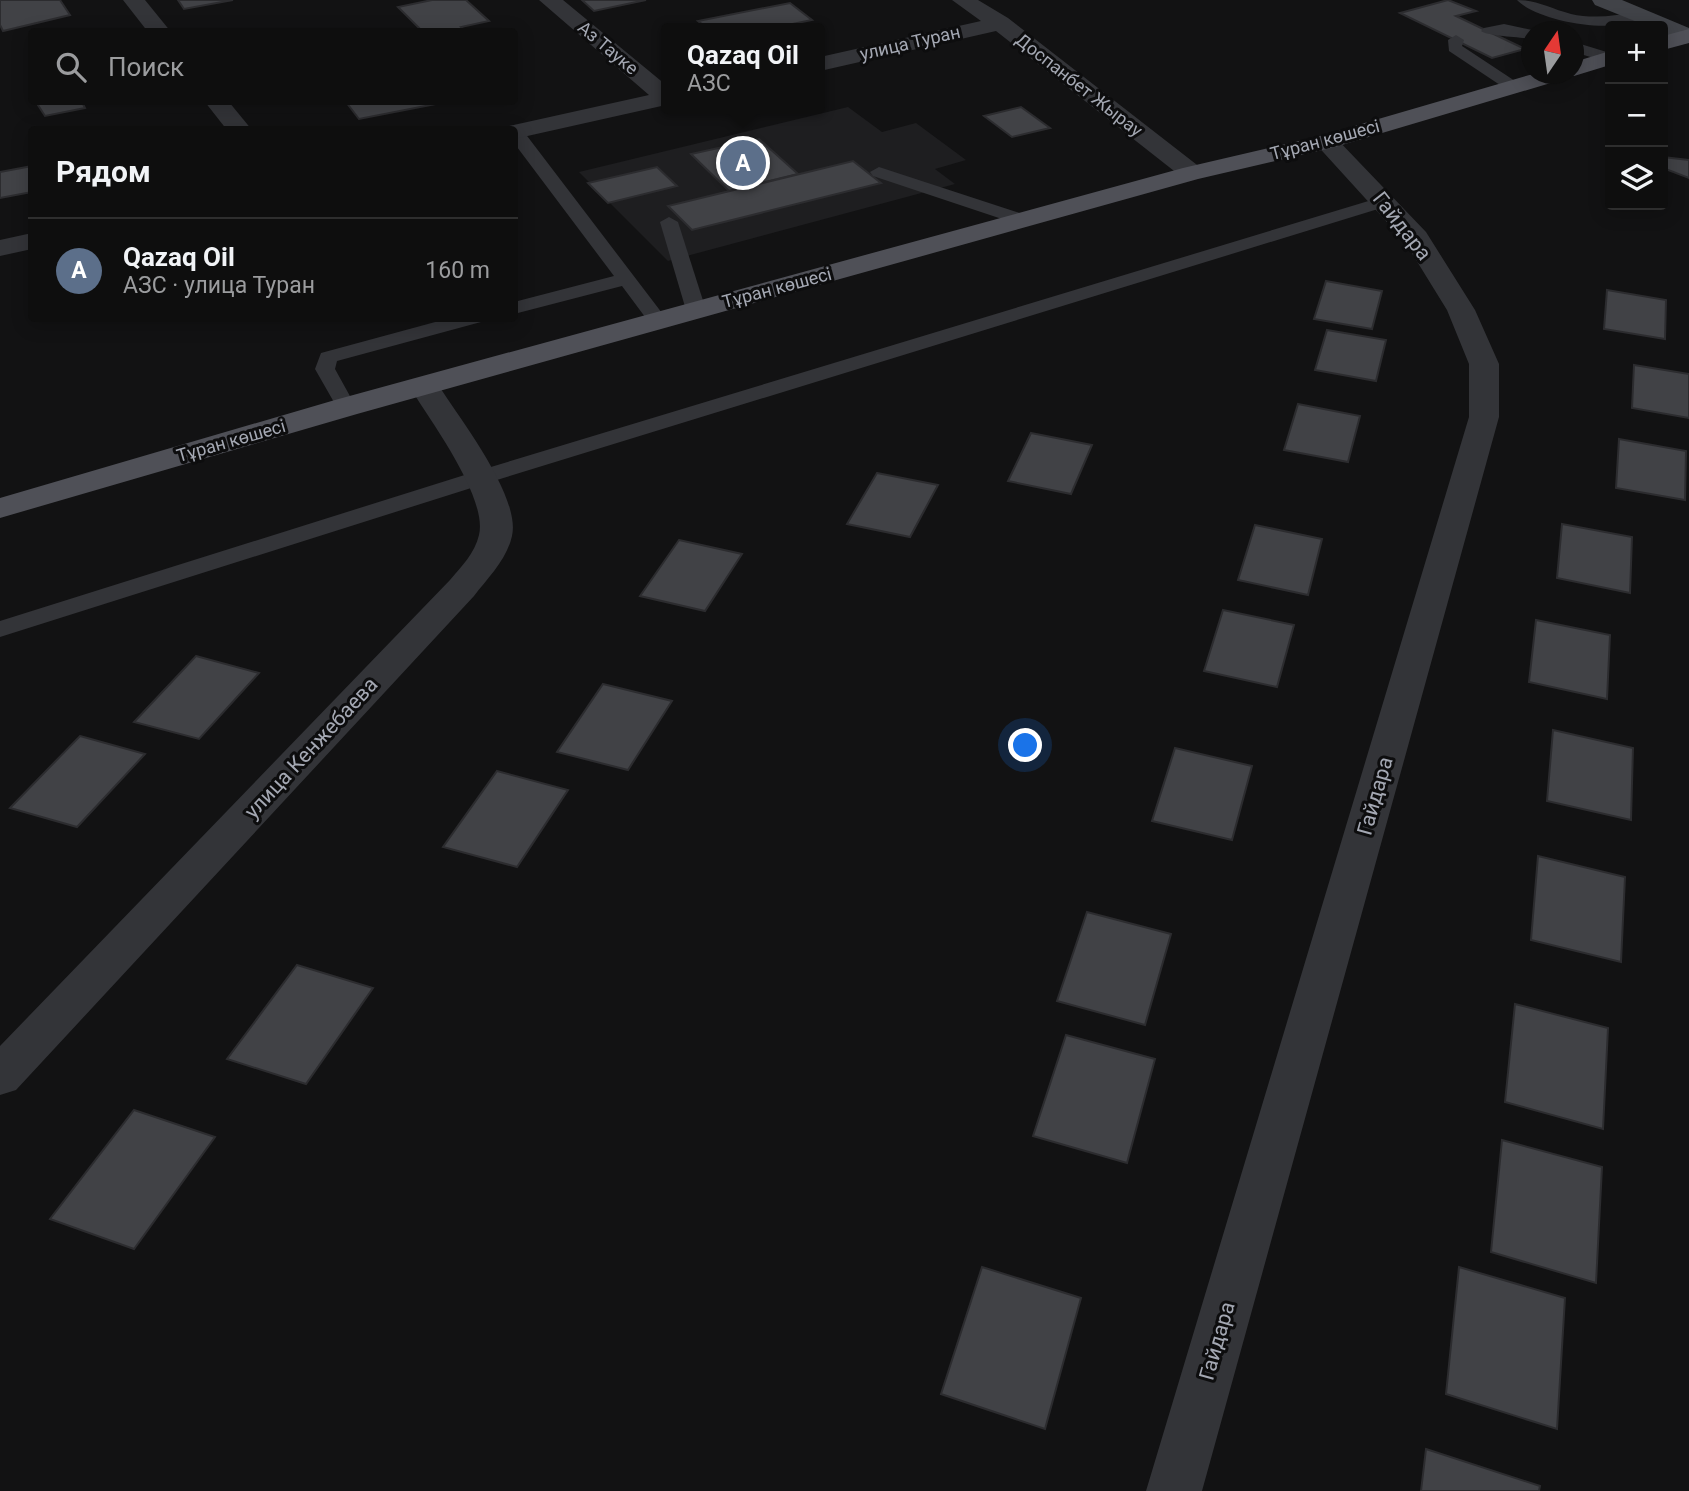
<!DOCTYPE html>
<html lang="ru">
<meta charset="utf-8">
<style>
:root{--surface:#0e0e0e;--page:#1c1c1c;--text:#f1f3f6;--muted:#9b9c9e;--line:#2e2e2e;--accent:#0f766e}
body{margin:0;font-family:Roboto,sans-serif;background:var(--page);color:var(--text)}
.controls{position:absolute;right:21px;top:21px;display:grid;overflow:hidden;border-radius:7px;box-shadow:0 4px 18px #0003}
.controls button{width:63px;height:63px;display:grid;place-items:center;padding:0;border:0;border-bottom:2px solid var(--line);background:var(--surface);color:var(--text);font:35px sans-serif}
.compass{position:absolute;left:1521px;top:21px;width:63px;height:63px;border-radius:50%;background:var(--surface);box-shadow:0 4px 18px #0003;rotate:13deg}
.you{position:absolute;left:1026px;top:746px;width:24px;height:24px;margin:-18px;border:5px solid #fff;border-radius:50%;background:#1a73e8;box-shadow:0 0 0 10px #1a73e833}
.badge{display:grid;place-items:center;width:46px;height:46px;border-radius:50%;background:var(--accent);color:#fff;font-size:23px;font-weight:700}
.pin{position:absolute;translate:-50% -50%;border:4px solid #fff;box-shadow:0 2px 7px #0006}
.popup{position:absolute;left:661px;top:23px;width:164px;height:91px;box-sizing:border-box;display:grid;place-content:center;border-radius:7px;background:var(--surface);filter:drop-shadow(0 2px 5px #0005);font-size:23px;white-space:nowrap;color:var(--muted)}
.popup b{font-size:26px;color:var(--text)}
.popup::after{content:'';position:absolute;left:50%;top:100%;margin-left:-14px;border:14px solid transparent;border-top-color:var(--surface)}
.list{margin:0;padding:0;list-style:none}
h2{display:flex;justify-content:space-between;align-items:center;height:91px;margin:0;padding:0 28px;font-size:30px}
h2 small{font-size:23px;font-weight:400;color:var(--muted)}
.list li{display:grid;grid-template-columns:46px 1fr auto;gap:21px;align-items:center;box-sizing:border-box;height:105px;padding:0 28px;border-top:2px solid var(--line)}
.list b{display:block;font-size:26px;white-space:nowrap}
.list p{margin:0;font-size:23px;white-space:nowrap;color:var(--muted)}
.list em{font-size:23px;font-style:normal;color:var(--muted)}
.icon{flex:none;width:38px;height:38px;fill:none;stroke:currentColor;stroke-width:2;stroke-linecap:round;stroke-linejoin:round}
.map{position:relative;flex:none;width:1689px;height:1491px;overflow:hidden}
.search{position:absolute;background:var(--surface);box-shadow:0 4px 18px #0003;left:28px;top:28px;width:490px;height:77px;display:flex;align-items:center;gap:18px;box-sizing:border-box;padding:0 24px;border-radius:7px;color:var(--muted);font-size:26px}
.panel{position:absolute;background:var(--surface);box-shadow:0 4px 18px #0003;left:28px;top:126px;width:490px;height:196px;border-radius:7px}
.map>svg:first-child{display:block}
.built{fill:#1e1e20}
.building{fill:#414246;stroke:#2c2c2f;stroke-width:2}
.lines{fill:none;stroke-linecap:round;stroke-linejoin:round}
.lane{fill:#333438;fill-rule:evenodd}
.street{fill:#333438;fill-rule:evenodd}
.secondary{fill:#414348;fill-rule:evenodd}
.primary{fill:#4f5057;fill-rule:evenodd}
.labels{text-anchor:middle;stroke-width:6;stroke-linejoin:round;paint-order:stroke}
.far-street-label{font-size:18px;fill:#a4a8b3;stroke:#0d0d0e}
.street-label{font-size:21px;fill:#a4a8b3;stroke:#0d0d0e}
</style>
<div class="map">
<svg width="1689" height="1491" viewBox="0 0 1689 1491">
<rect width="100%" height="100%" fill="#121213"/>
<path class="built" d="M848 107 882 132 916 123 966 160 935 169 955 184 668 261 579 172Z"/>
<g class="building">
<path d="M0 0H60L70 15 3 31 0 25Z"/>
<path d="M178 0H233L184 9Z"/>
<path d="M432 0H466L489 21 461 27 464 30 458 32H423L398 7Z"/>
<path d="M582 0H646L594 11Z"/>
<path d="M1448 0 1476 11 1456 16 1525 49 1492 58 1400 13Z"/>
<path d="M790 3 812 20 773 28H707L698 21Z"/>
<path d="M36 102H95L83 104 85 108 45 116Z"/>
<path d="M346 102H446L359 119Z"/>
<path d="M1021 107 1050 128 1012 137 984 116Z"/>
<path d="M759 139 798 174 729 191 691 154Z"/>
<path d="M1663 157 1689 160V178L1663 168Z"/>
<path d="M853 161 881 183 692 230 668 206Z"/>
<path d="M32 166V192L0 198V172Z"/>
<path d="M657 167 677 186 608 203 588 183Z"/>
<path d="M1326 281 1382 291 1372 329 1314 319Z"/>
<path d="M1607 290 1666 300 1665 339 1604 329Z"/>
<path d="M1327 330 1386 340 1376 381 1315 370Z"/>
<path d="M1634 365 1689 374V418L1632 408Z"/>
<path d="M1298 404 1360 416 1348 462 1284 450Z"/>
<path d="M1031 433 1092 445 1071 494 1008 481Z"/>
<path d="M1619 439 1686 451 1685 500 1616 488Z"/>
<path d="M877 473 938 485 910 537 847 524Z"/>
<path d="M1562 524 1632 537 1630 593 1557 578Z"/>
<path d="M1255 525 1322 539 1308 595 1238 580Z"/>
<path d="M679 540 742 554 705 611 640 596Z"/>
<path d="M1223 610 1294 625 1277 687 1204 671Z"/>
<path d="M1536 620 1610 635 1607 699 1529 682Z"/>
<path d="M196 656 259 673 199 739 134 722Z"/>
<path d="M603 684 672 701 628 770 557 752Z"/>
<path d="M1553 730 1633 748 1631 820 1547 801Z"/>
<path d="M80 736 145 754 77 827 10 808Z"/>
<path d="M1175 748 1252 766 1232 840 1152 821Z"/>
<path d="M497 771 568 790 517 867 443 847Z"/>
<path d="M1538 856 1625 877 1621 962 1531 940Z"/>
<path d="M1087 912 1171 934 1145 1025 1057 1001Z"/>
<path d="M297 965 373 988 306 1084 227 1059Z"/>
<path d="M1515 1004 1608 1028 1603 1129 1505 1102Z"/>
<path d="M1066 1035 1155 1059 1127 1163 1033 1136Z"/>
<path d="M134 1110 215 1137 134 1249 50 1219Z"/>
<path d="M1502 1140 1602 1167 1596 1283 1491 1252Z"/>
<path d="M982 1267 1081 1298 1045 1429 941 1394Z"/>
<path d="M1459 1267 1565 1298 1557 1429 1446 1394Z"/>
<path d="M1426 1449 1540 1486 1539 1491H1421Z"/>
</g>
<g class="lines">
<g class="lane">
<path d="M1517 0C1537 0 1551 9 1571 14 1593 19 1616 16 1638 11L1645 15C1622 37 1538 22 1517 0Z"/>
<path d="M1504 24 1532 30 1536 32H1532V39C1520 37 1487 36 1481 31L1484 28Z"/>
<path d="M1456 35 1464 40 1462 46 1518 83V89H1506L1449 51 1448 40Z"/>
<path d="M1574 42 1610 53V63L1574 52Z"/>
<path d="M515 127 521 128 665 317 668 321 665 325H651L622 286 514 314V302L614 276 514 143V130H508Z"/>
<path d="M879 167 1029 216 1032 220 1023 225 1017 224 873 176 870 172Z"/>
<path d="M1385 196 1394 201 1391 205 487 483 0 637V621L471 473Z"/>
<path d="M669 217 678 222 706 310 703 314H689L686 310 660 222Z"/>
<path d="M450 318H483L481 322 337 361 335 369 356 407 346 413 339 411 315 369 321 353Z"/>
</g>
<g class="street">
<path d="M123 0H145L171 32H148Z"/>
<path d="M539 0H563L666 85V105L514 139V130H504L505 127 649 95Z"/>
<path d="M952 0H978L1008 18 1201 168 1205 173 1201 178H1183L996 31 820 71V57L981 21Z"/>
<path d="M205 102H229L252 130H227Z"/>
<path d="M1326 135 1335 137 1426 232 1475 310 1499 364V417L1202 1491H1146L1469 417V364L1447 310 1405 242 1314 142 1317 137Z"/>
<path d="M32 233V249L0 256V240Z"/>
<path d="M424 377 435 380 439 386C460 419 521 497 512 536 507 559 488 578 474 596L16 1090 0 1095V1046L450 580C461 567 475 553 479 535 488 497 429 419 409 386L413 380Z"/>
</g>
<path class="secondary" d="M1592 0H1622L1689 28V43L1663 33V26H1647L1595 5Z"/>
<g class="primary">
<path d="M1689 29V43L1663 50V36Z"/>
<path d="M1610 51V65L1574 76 1567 74 1564 79 1335 147 1198 179 357 414 0 518V498L335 400 1183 168 1320 136 1533 74H1574V62Z"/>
</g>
</g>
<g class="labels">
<g class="far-street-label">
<text transform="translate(910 43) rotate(-13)" y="6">улица Туран</text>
<text transform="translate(608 48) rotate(40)" y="6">Аз Тауке</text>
<text transform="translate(1079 85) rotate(38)" y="6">Доспанбет Жырау</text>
<text transform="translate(1325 140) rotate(-15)" y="6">Тұран көшесі</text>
<text transform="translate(777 288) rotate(-15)" y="6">Тұран көшесі</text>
<text transform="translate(231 441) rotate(-16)" y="6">Тұран көшесі</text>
</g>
<g class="street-label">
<text transform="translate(1402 226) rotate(52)" y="7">Гайдара</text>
<text transform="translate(311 748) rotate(-47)" y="7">улица Кенжебаева</text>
<text transform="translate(1375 796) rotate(-74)" y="7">Гайдара</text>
<text transform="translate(1217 1341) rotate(-74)" y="7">Гайдара</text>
</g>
</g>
</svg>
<div class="controls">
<button>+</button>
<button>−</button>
<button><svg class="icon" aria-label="layers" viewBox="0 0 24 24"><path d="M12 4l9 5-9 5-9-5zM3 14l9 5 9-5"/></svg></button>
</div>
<svg class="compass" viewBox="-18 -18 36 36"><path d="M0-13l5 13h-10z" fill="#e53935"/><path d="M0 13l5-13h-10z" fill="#9b9c9e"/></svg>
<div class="you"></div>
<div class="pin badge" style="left:743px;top:163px;background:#5c6f8a">A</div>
<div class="popup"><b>Qazaq Oil</b>АЗС</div>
<div class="search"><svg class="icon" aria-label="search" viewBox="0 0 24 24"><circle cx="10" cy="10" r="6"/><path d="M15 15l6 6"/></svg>Поиск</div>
<section class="panel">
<h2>Рядом<small></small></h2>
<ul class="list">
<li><span class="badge" style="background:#5c6f8a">A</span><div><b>Qazaq Oil</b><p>АЗС · улица Туран</p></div><em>160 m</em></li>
</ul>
</section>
</div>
